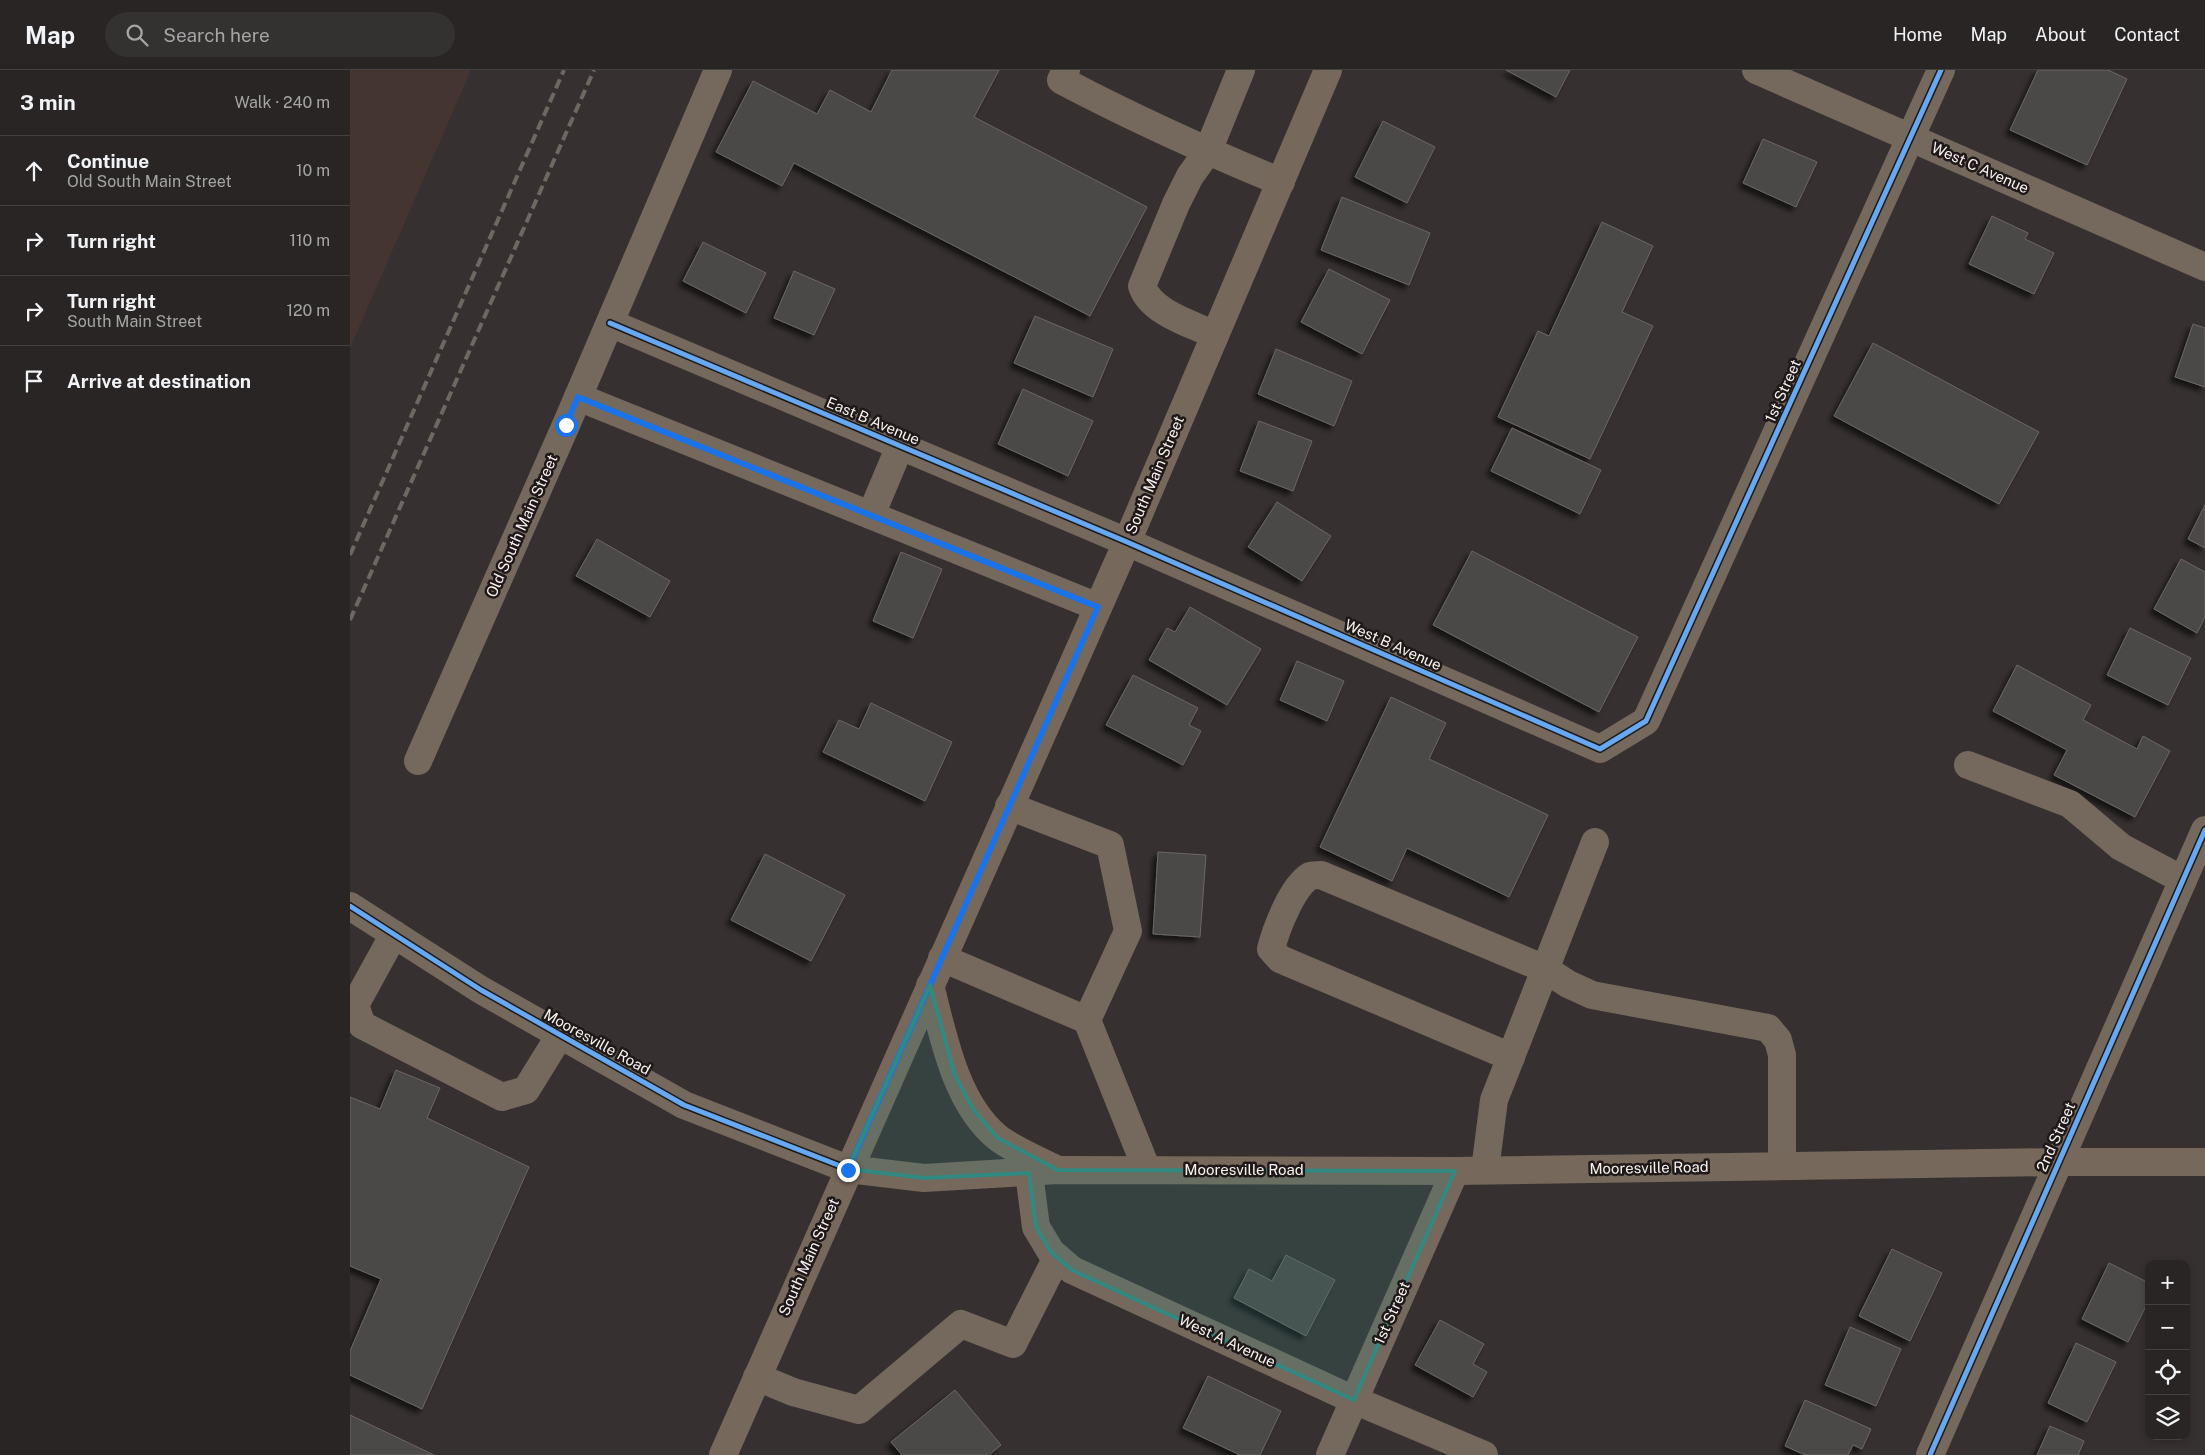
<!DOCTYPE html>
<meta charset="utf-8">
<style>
:root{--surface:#282524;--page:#343131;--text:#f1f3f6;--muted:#a5a5a6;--line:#444241}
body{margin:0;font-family:"Public Sans",sans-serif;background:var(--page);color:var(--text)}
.controls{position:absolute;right:15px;bottom:15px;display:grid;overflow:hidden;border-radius:10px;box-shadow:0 2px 8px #0003}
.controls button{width:45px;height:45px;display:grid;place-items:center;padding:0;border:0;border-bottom:1px solid var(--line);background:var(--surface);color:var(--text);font:25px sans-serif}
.stop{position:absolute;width:15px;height:15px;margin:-11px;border:4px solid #1a73e8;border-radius:50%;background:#fff}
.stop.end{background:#1a73e8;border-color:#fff;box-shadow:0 1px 5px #0008}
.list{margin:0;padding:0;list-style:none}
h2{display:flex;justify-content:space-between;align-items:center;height:65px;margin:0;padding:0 20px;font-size:21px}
h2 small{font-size:16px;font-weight:400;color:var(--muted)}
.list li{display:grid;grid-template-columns:32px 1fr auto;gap:15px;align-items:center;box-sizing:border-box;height:70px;padding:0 20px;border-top:1px solid var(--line)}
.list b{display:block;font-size:19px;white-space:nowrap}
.list p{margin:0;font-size:16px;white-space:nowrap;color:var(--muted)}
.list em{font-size:16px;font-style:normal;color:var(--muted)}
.icon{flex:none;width:28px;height:28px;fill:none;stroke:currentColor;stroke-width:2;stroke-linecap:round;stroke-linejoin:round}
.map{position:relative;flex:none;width:1855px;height:1385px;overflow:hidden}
header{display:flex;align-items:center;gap:30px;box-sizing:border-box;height:70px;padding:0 25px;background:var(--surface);border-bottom:1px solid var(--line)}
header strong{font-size:24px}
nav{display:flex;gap:28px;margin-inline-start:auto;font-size:18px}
.search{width:350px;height:45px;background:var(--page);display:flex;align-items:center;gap:12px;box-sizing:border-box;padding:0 18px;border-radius:28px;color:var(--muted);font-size:19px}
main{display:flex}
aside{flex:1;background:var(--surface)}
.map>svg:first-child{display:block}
.built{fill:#443530}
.building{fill:#4c4847;stroke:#6b6665;filter:url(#shadow)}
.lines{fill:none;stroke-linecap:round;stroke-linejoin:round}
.minor{stroke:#75685d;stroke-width:28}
.major{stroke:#76685b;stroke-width:28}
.rail{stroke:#6f6761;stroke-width:4;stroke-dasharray:10 5;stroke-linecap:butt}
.cycleway-casing{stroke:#1e1918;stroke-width:8}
.cycleway{stroke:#66a8f1;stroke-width:5}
.route{stroke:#1a73e8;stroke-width:6}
.marked{fill:#328982;fill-opacity:0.2;stroke:#328982;stroke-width:4;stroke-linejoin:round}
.labels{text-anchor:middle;stroke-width:5;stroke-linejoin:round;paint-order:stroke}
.street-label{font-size:15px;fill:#f9f3f0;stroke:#1e1918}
</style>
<header>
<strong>Map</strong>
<div class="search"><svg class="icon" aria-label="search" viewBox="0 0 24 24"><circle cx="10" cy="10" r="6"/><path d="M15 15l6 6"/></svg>Search here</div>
<nav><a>Home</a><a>Map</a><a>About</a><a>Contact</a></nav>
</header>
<main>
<aside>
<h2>3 min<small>Walk · 240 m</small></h2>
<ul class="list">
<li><svg class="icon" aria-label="ahead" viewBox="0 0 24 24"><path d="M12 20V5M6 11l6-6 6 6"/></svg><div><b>Continue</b><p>Old South Main Street</p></div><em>10 m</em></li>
<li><svg class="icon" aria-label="right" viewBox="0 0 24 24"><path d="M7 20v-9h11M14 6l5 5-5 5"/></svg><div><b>Turn right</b></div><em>110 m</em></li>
<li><svg class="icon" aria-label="right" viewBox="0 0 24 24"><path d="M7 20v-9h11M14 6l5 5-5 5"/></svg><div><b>Turn right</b><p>South Main Street</p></div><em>120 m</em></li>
<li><svg class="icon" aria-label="arrive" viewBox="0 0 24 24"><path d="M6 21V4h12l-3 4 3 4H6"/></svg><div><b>Arrive at destination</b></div></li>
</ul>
</aside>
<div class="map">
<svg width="1855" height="1385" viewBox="0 0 1855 1385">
<defs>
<filter id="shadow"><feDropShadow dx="-4.5" dy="4.5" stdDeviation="2.5" flood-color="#0009"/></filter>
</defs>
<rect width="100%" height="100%" fill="#363130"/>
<path class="built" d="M0 0H121L0 278Z"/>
<g class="building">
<path d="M542 0H649L624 47 797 137 740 246 444 93 432 116 366 82 403 11 467 44 480 20 521 42Z"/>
<path d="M1156 0H1220L1206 27Z"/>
<path d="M1688 0H1758L1777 9 1737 95 1660 60Z"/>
<path d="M1033 51 1085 77 1057 133 1005 107Z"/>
<path d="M1413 69 1467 92 1446 137 1393 113Z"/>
<path d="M992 127 1080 163 1059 215 971 180Z"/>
<path d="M1642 146 1678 163 1675 169 1704 183 1684 224 1619 194Z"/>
<path d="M1252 152 1303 176 1272 242 1303 256 1240 389 1148 347 1188 261 1199 266Z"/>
<path d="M353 172 416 203 396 243 333 211Z"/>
<path d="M979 199 1040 230 1012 284 951 252Z"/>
<path d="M444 201 485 219 464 265 424 248Z"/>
<path d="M685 246 763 279 743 327 664 293Z"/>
<path d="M1843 254 1855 258V317L1825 307Z"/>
<path d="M1523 273 1689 362 1649 434 1484 346Z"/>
<path d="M926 279 1002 311 984 356 908 324Z"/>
<path d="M673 319 743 351 718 406 648 374Z"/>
<path d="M909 351 962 371 943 421 890 401Z"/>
<path d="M1162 358 1251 400 1230 444 1141 401Z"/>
<path d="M927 432 981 466 952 511 898 477Z"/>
<path d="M1855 435V478L1838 469Z"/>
<path d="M247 469 320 511 300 547 226 506Z"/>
<path d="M1122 481 1288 567 1249 642 1083 555Z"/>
<path d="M551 482 592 499 563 568 523 551Z"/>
<path d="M1831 489 1855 502V547L1847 563 1804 539Z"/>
<path d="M840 537 911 579 877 635 799 590 817 558 825 562Z"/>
<path d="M1780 558 1841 588 1818 635 1757 605Z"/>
<path d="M947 591 994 611 977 651 930 630Z"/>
<path d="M1667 595 1741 635 1733 650 1787 679 1793 666 1820 681 1785 747 1704 705 1717 680 1643 641Z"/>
<path d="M783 605 848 638 839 655 851 661 833 695 756 655Z"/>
<path d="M1041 627 1096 653 1079 689 1198 745 1159 827 1057 778 1042 811 970 777Z"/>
<path d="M521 633 602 672 575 731 473 682 489 650 509 659Z"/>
<path d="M808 782 856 785 850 867 803 864Z"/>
<path d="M415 784 495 825 461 891 381 850Z"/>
<path d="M46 1000 90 1018 77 1048 179 1097 72 1339 0 1305V1281L31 1209 0 1196V1027L30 1039Z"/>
<path d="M1542 1179 1592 1203 1560 1271 1509 1246Z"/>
<path d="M936 1185 985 1210 956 1266 884 1228 899 1199 922 1211Z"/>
<path d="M1759 1193 1799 1213V1230L1778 1272 1732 1249Z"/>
<path d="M1090 1250 1134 1274 1123 1294 1137 1302 1123 1327 1065 1295Z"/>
<path d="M1500 1257 1551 1279 1526 1336 1475 1315Z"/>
<path d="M1726 1273 1766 1292 1737 1352 1698 1333Z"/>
<path d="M858 1306 931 1341 910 1385H890L833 1358Z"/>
<path d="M605 1320 651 1375 639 1385H552L541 1372Z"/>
<path d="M1455 1330 1521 1359 1512 1379 1503 1375 1498 1385H1455L1435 1376Z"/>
<path d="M0 1345 84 1385H0Z"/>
<path d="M1700 1356 1734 1371 1728 1385H1687Z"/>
</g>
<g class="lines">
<g class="minor">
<path d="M716 0 711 10C783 48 856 81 931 112"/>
<path d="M1406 0 1855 197"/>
<path d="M260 253 777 472 1250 679 1296 651 1591 0"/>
<path d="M865 265C842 254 801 243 792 216L826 134 840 106 858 81 891 0"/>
<path d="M228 327 748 537"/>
<path d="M521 445 550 376"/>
<path d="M68 691 216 355 368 0"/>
<path d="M1618 695 1720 734 1771 777 1833 810"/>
<path d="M659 736 760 775 778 861 737 950 797 1100"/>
<path d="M0 836 131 920 334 1035 498 1099"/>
<path d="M44 864 5 935 12 955 152 1027 176 1020 210 965"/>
<path d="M592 888 737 950"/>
<path d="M1161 987 930 889 921 879C926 859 942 817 960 806 963 805 968 805 971 805L1195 899 1218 914 1242 925 1418 958 1428 970 1432 985V1096"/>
<path d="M1135 1100 1144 1030 1245 772"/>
<path d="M679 1103 686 1157 701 1182 722 1200 1004 1330 1134 1385"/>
<path d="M407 1307 443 1322 509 1340 611 1254 663 1274 707 1187"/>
<path d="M980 1385 1105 1101"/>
<path d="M1580 1385 1855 760"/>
</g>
<g class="major">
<path d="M580 915C593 965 605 1032 647 1067 660 1078 692 1092 708 1100"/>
<path d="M498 1099 574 1108 708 1100 1105 1101 1708 1092H1855"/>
<path d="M373 1385 777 472 978 0"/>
</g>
<g class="rail">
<path d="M0 485 214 0"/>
<path d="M0 550 244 0"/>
</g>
<defs>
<g id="cycleway">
<path d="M260 253 777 472 1250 679 1296 651 1591 0"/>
<path d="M0 836 131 920 334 1035 498 1099"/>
<path d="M1580 1385 1855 760"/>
</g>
</defs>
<use href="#cycleway" class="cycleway-casing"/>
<use href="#cycleway" class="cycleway"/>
</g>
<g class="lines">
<path class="route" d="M216 355 228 327 748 537 498 1100"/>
</g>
<path class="marked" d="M580 915 605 1005 624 1040 648 1068 708 1100 1105 1101 1004 1330 722 1200 701 1182 686 1157 679 1103 574 1108 498 1099Z"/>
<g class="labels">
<g class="street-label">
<text transform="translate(1630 98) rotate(24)" y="5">West C Avenue</text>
<text transform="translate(1433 321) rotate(-66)" y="5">1st Street</text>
<text transform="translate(523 351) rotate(23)" y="5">East B Avenue</text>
<text transform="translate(805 405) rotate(-67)" y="5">South Main Street</text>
<text transform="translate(172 456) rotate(-66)" y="5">Old South Main Street</text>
<text transform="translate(1043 575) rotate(24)" y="5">West B Avenue</text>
<text transform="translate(247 972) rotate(29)" y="5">Mooresville Road</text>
<text transform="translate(1706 1067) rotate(-66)" y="5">2nd Street</text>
<text transform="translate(1299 1098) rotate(-1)" y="5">Mooresville Road</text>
<text x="894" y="1105">Mooresville Road</text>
<text transform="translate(459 1187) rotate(-66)" y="5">South Main Street</text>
<text transform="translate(1042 1243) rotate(-66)" y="5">1st Street</text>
<text transform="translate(877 1271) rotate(25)" y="5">West A Avenue</text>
</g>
</g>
</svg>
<div class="controls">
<button>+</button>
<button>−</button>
<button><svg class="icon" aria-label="locate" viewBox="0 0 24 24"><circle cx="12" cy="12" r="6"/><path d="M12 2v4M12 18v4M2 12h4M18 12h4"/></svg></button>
<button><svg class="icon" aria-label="layers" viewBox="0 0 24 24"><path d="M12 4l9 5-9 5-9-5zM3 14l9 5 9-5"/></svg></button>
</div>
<div class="stop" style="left:216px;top:355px"></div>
<div class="stop end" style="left:498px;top:1100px"></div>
</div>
</main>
